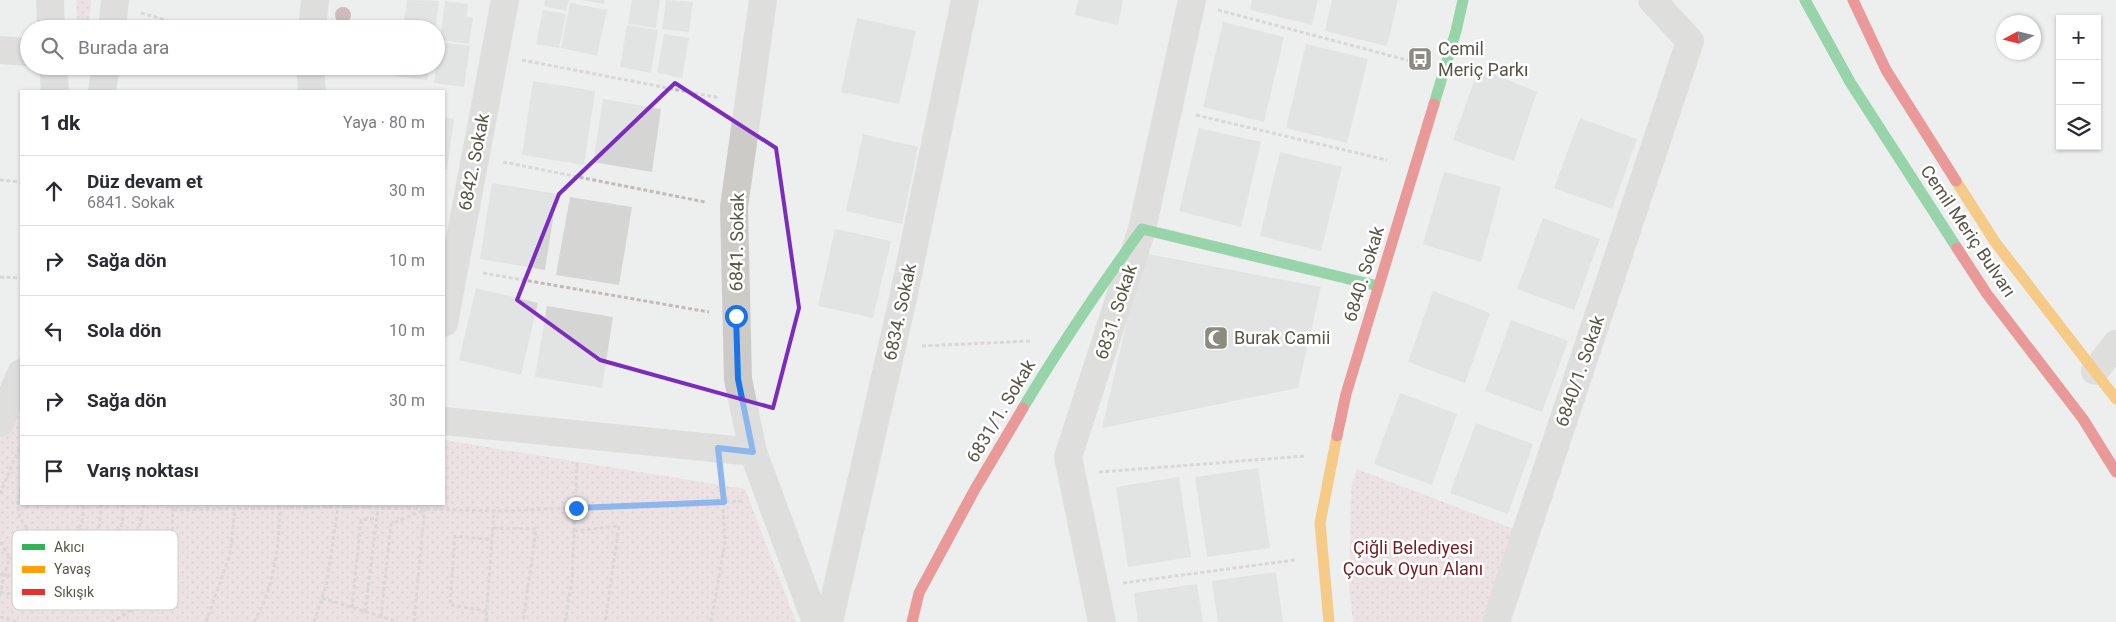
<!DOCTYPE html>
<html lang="tr">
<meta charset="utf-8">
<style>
:root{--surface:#fff;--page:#f7f7f7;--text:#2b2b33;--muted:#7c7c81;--line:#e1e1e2}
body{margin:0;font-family:Roboto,sans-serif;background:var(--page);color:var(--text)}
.controls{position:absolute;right:15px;top:15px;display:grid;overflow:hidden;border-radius:0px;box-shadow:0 1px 4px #0004}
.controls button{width:45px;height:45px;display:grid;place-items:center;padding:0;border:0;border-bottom:1px solid var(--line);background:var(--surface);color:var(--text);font:25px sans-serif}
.compass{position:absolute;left:1996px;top:15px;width:45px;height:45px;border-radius:50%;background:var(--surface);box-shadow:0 1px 4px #0004;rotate:263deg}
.stop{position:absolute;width:15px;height:15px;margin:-11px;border:4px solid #1a73e8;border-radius:50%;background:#fff}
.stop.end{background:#1a73e8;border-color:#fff;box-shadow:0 1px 5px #0008}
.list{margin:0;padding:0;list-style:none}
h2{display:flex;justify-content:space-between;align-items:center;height:65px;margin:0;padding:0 20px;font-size:21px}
h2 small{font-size:16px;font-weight:400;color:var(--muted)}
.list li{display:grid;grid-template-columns:32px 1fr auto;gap:15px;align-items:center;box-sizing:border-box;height:70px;padding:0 20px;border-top:1px solid var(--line)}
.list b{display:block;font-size:19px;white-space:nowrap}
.list p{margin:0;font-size:16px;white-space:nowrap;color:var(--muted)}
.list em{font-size:16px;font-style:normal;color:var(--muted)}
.icon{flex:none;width:28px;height:28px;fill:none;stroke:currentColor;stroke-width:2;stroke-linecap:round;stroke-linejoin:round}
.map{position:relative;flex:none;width:2116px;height:622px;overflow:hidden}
.search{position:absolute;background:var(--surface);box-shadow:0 1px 4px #0004;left:20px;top:20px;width:425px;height:55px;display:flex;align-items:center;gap:12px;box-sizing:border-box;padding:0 18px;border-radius:28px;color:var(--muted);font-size:19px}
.panel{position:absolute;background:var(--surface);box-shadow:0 1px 4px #0004;left:20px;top:90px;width:425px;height:415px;border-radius:0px}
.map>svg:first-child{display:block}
.park{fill:url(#park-dots)}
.building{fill:#d5d6d4}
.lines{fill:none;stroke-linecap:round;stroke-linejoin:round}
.path{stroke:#c4bbb9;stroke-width:3;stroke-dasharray:4 2.5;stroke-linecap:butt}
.street{stroke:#cccbc8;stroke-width:28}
.fast{stroke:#30b455;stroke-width:11}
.slow{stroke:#ff9f0a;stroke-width:11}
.jam{stroke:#e5322d;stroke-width:11}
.tree{fill:#a97c7f}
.route{stroke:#1a73e8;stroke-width:6}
.marked{fill:none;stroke:#7b2cbf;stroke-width:4;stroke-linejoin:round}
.labels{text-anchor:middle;stroke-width:5;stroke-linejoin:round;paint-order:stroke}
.poi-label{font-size:18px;fill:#585646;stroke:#fff;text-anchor:start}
.street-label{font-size:18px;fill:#585646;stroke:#fff}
.park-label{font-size:18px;fill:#721e25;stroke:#fff}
.key{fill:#fff;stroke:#cdccc8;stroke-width:1}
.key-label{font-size:14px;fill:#585646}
</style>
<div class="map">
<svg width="2116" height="622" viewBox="0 0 2116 622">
<defs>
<pattern id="park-dots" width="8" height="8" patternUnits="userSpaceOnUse" patternTransform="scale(1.25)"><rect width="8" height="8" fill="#ebd3d8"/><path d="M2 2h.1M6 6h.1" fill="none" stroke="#c1aeb1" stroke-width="1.8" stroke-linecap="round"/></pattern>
</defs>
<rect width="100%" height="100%" fill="#edeeee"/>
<g class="park">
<path d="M76 0H91L89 29H78Z"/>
<path d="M21 379V504H444V440L745 489 796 622H0V423Z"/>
<path d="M1357 469 1514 529 1481 622H1353L1349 586 1351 488Z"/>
</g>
<g class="building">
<path d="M407 0 439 1 435 29H403Z"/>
<path d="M545 0H569L566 11 544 6Z"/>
<path d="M582 0H605L604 4Z"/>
<path d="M632 0H660L656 28 628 24Z"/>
<path d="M666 0 693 2 689 32 662 29Z"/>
<path d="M1078 0H1123L1118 25 1075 15Z"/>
<path d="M1252 0H1318L1312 25 1250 10Z"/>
<path d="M1332 0H1398L1387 46 1325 31Z"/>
<path d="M445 1 468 4 467 17 473 18 469 44 440 40Z"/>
<path d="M570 3 607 10 597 56 561 48Z"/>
<path d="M543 10 566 14 559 48 536 44Z"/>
<path d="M857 18 916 31 899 104 841 92Z"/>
<path d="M1223 22 1284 37 1264 122 1203 107Z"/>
<path d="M627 25 658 30 651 73 620 67Z"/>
<path d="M664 34 689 38 682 78 657 73Z"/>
<path d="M440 42 470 46 464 87 434 83Z"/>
<path d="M1306 44 1368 59 1347 143 1286 128Z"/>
<path d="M352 66H380L379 71Z"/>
<path d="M396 66H429L427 80 395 76Z"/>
<path d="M1479 68 1537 92 1514 161 1453 140Z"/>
<path d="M533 81 595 91 584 165 522 155Z"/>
<path d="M603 99 661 109 652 172 593 162Z"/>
<path d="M444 117 454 119 447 169H444Z"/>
<path d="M1580 118 1637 139 1612 209 1554 188Z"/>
<path d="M1199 128 1261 142 1241 227 1179 211Z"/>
<path d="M863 134 918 147 902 224 846 211Z"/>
<path d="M1280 152 1342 167 1321 251 1260 236Z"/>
<path d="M1444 172 1501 187 1481 262 1423 244Z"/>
<path d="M492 183 557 194 545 270 480 259Z"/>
<path d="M570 197 632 207 619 285 556 275Z"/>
<path d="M1543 218 1600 239 1574 310 1517 289Z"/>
<path d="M835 229 891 241 873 318 818 306Z"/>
<path d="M1143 253 1321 287 1298 388 1102 428Z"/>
<path d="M476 288 538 303 521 375 459 360Z"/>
<path d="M1433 291 1490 313 1465 383 1408 362Z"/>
<path d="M547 306 613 317 602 388 535 377Z"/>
<path d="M1511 320 1568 341 1542 412 1485 391Z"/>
<path d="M1400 393 1457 414 1432 485 1374 464Z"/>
<path d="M1476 423 1533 444 1508 514 1450 493Z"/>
<path d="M1258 468 1270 548 1207 557 1195 477Z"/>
<path d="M1179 477 1191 557 1128 567 1116 487Z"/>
<path d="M1276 572 1283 622H1218L1212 581Z"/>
<path d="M1197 584 1203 622H1138L1134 593Z"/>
</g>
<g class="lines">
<g class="path">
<path d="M1218 10 1418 63"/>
<path d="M141 13 156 17 186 29"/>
<path d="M522 60 720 98"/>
<path d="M1196 115 1387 160"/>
<path d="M503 162 705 202"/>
<path d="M0 180 21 182"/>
<path d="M483 273 709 312"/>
<path d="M0 277 21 278"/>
<path d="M922 346 1030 341"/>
<path d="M1099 472 1305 456"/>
<path d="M21 488C0 541 88 569 83 504"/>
<path d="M0 494 21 444"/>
<path d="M173 510 338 507 501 511 742 501"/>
<path d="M493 528 536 529 523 622"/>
<path d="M574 531 619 526 605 622"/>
<path d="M62 540 79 593"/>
<path d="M0 542 10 558"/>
<path d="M0 574C14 576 29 579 42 579 75 579 111 560 121 527 123 520 123 511 123 504"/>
<path d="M1123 583 1295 560"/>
<path d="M0 592 35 598H61L93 589 112 578 136 545 144 504"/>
<path d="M0 596 4 575 10 558C38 560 74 567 93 541 101 532 100 515 101 504"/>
<path d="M322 598 398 622"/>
<path d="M352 608 361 520 378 518"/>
<path d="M487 611 450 605 455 536 492 540"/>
<path d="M365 612 378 508"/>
<path d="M0 617 17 622"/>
<path d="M381 617 391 524 422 511"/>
<path d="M111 622C122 617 142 604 150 596 166 579 177 526 171 504"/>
<path d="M206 622 230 554 235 509"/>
<path d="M254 622C274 587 279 548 280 508"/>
<path d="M314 622 327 582 338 507"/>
<path d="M414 622 425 504"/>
<path d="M486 622 494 510"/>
<path d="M565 622 572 581 577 463"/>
<path d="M711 622 725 543 721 476"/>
</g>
<g class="street">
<path d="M50 0 51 29"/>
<path d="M763 0 734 207 738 379 753 452 816 622"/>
<path d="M112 29 115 0"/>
<path d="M312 29 315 0"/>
<path d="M0 50 29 52"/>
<path d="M53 66 55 91"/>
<path d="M310 66 312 91"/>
<path d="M102 91 106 66"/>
<path d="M444 323 505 0"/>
<path d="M2095 371 2116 344"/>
<path d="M444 421 753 452"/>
<path d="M0 423 21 373"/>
<path d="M829 622 902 303 965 0"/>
<path d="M1102 622 1068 457 1142 229 1192 0"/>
<path d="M1496 622 1690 41 1652 0"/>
</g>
<g class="fast">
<path d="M1805 0 1850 82 1957 248"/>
<path d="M1434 104 1456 31 1463 0"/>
<path d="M1023 408C1060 346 1100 287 1142 229L1378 286"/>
</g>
<g class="slow">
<path d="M1956 181 1995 242 2116 399"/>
<path d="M1329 622 1320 523 1337 436"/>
</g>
<g class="jam">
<path d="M1853 0 1886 70 1956 181"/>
<path d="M1957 248 1987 294 2083 419 2116 472"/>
<path d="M1337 436 1346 394 1434 104"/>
<path d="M912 622 919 593 975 489 1023 408"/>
</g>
</g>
<circle class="tree" cx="343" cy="15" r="8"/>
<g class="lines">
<path class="route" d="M576 508 724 502 718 448 753 452 738 379 736 316"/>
</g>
<path d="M0 0H2116V622H0ZM675 83 776 148 799 308 773 408 600 360 517 300 559 194Z" fill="#edeeee" fill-opacity=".55" fill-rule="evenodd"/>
<path class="marked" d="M675 83 776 148 799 308 773 408 600 360 517 300 559 194Z"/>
<defs>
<symbol id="bus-square" viewBox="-11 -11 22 22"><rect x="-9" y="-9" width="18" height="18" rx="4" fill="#8c8b81" stroke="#fff"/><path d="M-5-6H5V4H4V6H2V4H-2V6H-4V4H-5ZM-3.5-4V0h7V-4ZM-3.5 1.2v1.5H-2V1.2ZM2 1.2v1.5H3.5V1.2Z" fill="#fff"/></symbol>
<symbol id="mosque-square" viewBox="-11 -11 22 22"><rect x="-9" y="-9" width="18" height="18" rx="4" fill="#8c8b81" stroke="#fff"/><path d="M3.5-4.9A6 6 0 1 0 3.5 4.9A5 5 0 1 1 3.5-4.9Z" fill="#fff"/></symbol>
</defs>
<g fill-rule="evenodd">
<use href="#bus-square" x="1406" y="45" width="28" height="28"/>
<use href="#mosque-square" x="1202" y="324" width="28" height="28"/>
</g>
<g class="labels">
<g class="poi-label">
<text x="1438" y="55">Cemil<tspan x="1438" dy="21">Meriç Parkı</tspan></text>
<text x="1234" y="344">Burak Camii</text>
</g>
<g class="street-label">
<text transform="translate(474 162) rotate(-79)" y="6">6842. Sokak</text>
<text transform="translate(1968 231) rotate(56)" y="6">Cemil Meriç Bulvarı</text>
<text transform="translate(737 242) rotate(-89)" y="6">6841. Sokak</text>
<text transform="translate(1364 274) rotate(-73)" y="6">6840. Sokak</text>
<text transform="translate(900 312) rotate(-78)" y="6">6834. Sokak</text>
<text transform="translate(1116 312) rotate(-72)" y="6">6831. Sokak</text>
<text transform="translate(1580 371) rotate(-71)" y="6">6840/1. Sokak</text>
<text transform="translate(1001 411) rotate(-59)" y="6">6831/1. Sokak</text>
</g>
<g class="park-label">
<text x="1413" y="554">Çiğli Belediyesi<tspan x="1413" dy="21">Çocuk Oyun Alanı</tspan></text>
</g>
</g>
<rect x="12" y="530" width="166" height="80" rx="8" class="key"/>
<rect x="22" y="544" width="23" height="6" fill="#30b455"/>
<rect x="22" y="566" width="23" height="7" fill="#ff9f0a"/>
<rect x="22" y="589" width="23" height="6" fill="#e5322d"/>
<g class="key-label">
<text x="54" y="552">Akıcı</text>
<text x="54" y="574">Yavaş</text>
<text x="54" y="597">Sıkışık</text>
</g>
</svg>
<div class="controls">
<button>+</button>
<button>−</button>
<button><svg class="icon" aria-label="layers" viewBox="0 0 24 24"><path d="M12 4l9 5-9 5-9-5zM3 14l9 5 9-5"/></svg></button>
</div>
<svg class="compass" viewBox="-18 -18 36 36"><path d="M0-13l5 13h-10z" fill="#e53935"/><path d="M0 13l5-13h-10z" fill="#7c7c81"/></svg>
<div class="stop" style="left:736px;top:316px"></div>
<div class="stop end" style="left:576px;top:508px"></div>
<div class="search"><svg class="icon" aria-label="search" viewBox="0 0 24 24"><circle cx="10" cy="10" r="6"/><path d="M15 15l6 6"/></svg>Burada ara</div>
<section class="panel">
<h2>1 dk<small>Yaya · 80 m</small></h2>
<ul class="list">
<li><svg class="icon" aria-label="ahead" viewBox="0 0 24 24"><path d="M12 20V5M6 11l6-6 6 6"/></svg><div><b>Düz devam et</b><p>6841. Sokak</p></div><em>30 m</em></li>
<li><svg class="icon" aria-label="right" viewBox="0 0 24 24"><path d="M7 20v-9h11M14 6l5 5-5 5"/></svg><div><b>Sağa dön</b></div><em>10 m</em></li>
<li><svg class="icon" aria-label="left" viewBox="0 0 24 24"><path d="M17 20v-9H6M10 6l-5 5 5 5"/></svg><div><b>Sola dön</b></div><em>10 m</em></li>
<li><svg class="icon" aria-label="right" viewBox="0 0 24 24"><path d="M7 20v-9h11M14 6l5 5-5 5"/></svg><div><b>Sağa dön</b></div><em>30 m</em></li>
<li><svg class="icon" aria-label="arrive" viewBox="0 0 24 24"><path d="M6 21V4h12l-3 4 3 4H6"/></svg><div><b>Varış noktası</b></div></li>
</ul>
</section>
</div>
